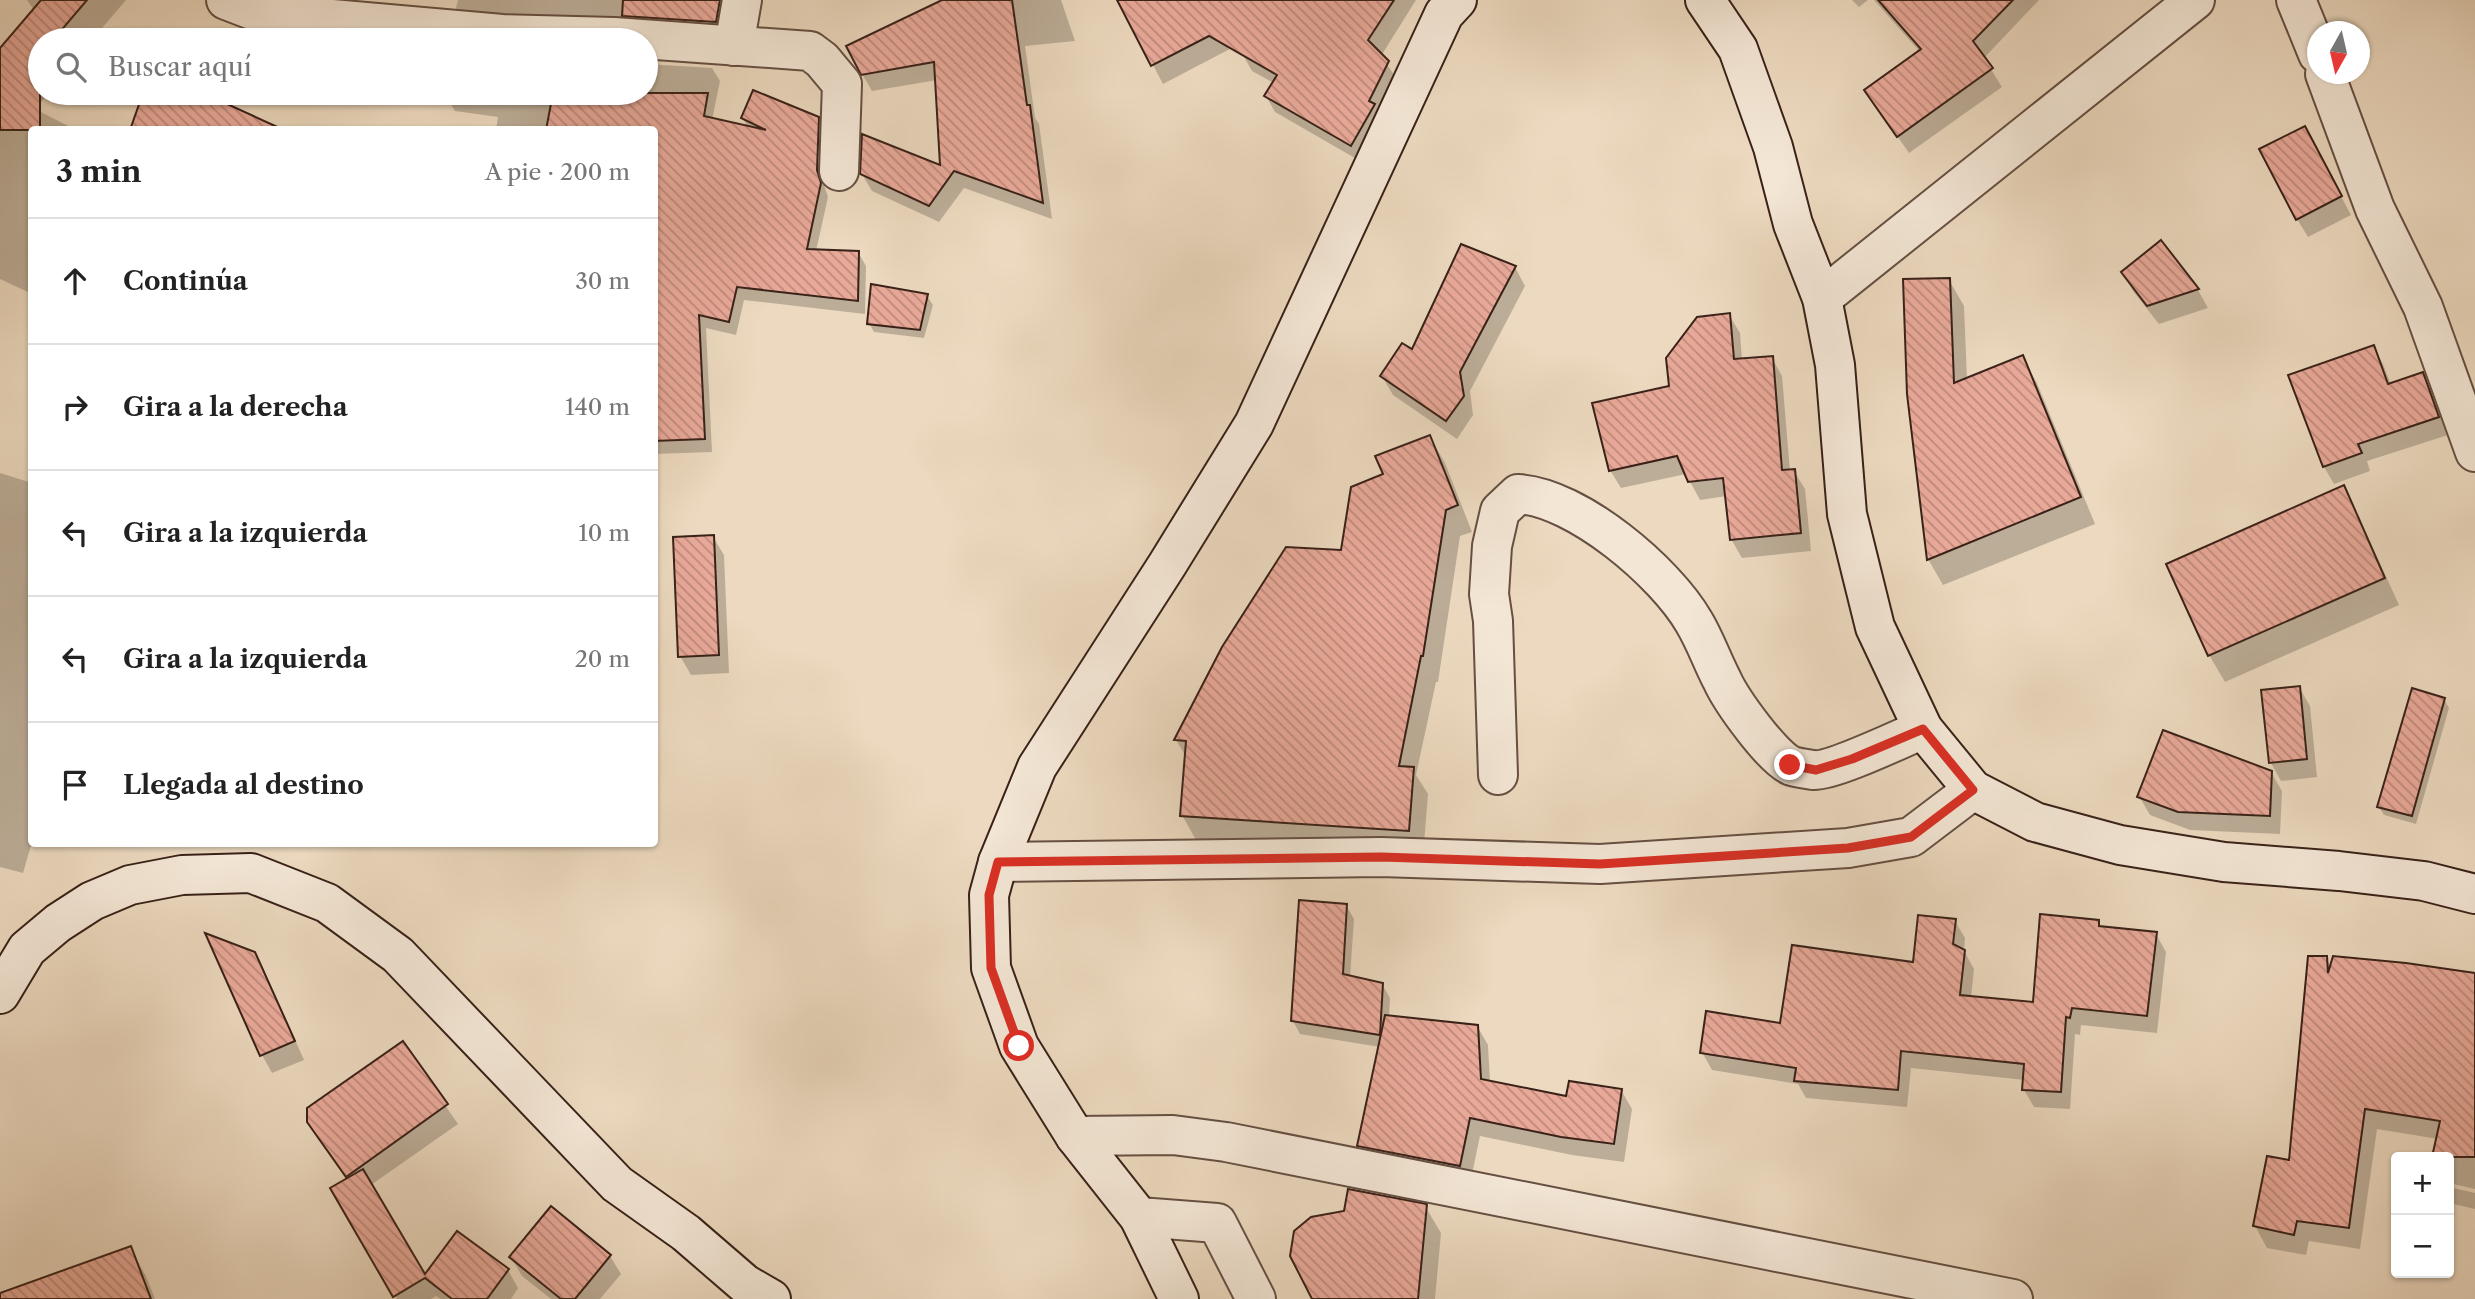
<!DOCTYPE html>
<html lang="es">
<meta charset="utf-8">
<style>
:root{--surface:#fff;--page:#f6f6f6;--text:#222;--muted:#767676;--line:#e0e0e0}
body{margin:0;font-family:"Libre Caslon Text",serif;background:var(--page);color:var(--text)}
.controls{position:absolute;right:21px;bottom:21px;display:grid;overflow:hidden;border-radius:7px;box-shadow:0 2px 5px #0004}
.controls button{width:63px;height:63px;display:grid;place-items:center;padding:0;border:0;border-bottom:2px solid var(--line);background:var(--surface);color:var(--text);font:35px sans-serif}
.compass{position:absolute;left:2307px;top:21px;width:63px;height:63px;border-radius:50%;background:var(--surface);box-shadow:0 2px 5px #0004;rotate:188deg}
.stop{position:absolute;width:21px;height:21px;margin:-16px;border:5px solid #d93025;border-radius:50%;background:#fff}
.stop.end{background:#d93025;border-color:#fff;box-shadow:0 2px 7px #0008}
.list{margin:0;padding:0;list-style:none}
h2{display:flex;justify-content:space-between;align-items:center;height:91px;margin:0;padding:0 28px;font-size:30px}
h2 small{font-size:23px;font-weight:400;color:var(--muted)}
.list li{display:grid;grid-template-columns:46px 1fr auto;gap:21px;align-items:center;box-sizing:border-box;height:126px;padding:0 28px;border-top:2px solid var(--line)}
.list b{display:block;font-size:26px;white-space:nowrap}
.list em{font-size:23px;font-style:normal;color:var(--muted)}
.icon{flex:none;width:38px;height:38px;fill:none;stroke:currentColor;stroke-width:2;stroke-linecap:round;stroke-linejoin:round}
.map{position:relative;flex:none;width:2475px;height:1299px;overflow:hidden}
.search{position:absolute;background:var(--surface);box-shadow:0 2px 5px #0004;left:28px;top:28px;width:630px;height:77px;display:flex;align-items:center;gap:18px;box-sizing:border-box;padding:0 24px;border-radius:38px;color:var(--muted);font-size:26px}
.panel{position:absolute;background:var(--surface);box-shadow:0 2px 5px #0004;left:28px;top:126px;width:630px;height:721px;border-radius:7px}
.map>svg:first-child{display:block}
.shadow{fill:#0003}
.building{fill:url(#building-back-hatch);stroke:#392118;stroke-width:2}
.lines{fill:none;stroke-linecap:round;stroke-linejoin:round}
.minor-casing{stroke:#664f42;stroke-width:42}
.secondary-casing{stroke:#392118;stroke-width:42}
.minor{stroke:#f3e6d5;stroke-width:38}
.secondary{stroke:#f3e6d5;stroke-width:38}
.route{stroke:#d93025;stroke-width:9}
</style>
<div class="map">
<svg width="2475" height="1299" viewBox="0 0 2475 1299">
<defs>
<pattern id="building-back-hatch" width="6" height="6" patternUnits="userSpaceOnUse" patternTransform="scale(1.75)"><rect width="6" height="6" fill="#e9a999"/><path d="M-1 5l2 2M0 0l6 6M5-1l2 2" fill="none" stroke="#be897c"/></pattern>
</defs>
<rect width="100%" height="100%" fill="#ecd9bf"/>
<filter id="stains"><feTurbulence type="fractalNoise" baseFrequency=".00286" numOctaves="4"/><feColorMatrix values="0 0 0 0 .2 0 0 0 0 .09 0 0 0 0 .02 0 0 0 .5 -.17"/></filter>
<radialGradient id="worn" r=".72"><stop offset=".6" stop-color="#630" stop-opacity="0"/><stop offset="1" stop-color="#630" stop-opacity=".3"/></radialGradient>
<g class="shadow">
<path d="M27 0H126L92 40H40V93H49L35 109 76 130H32V294L0 279V50L34 10Z"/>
<path d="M458 0H715L719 1 728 16 724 38 465 23 456 8Z"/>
<path d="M972 0H1061L1075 41 1025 46 1035 118 1039 124 1052 219 964 188 939 222 872 191 862 174 942 168 937 80 872 91 862 74Z"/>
<path d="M1119 0H1207L1247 40 1163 84Z"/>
<path d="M1300 0H1416L1381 56 1397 79 1360 161 1275 112 1266 96 1274 83 1252 71 1243 55Z"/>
<path d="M1852 0H1868L1859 7Z"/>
<path d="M1874 0H2039L1984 58 2002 87 1909 153 1866 91 1920 52Z"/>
<path d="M646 64 712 68 720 81 712 120 748 128 743 118H818L826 132 824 185 828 197 816 251 858 252 866 266 865 314 744 300 736 335 706 328 712 452 654 454V130H496L498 117 455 111 447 98 448 93H646Z"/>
<path d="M2315 147 2351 215 2308 237 2297 219Z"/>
<path d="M2160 242 2198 290 2208 308 2159 324 2133 291 2123 272Z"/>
<path d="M1515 267 1525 286 1470 391 1473 415 1457 439 1393 395 1382 376Z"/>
<path d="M1949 280 1964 306 1967 380 2022 357 2037 383 2095 524 1943 585 1928 559Z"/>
<path d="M927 296 933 305 924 338 874 332 869 323Z"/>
<path d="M1729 315 1740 333 1742 360 1772 358 1782 376 1790 471H1794L1805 489 1811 551 1742 558 1731 539 1727 496 1700 500 1686 474 1621 488 1610 470 1671 387Z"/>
<path d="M2373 347 2383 364 2391 385 2422 374 2432 391 2448 435 2367 461 2370 471 2334 484 2324 467 2291 376Z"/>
<path d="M1430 437 1445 463 1472 532 1460 536 1438 682H1436L1416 775 1428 794 1423 857 1197 842 1182 815 1186 757 1176 740 1343 552 1385 475Z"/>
<path d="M0 473 32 483V842L23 873 0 867Z"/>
<path d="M2343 488 2358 515 2399 605 2225 682 2209 655Z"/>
<path d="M713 537 724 555 729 673 691 675 680 656Z"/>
<path d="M2299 687 2310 706 2317 777 2281 781 2271 763Z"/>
<path d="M2444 699 2449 708 2416 824 2384 815 2379 807Z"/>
<path d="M2271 772 2282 791 2280 834 2190 830 2150 815 2139 796Z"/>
<path d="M1346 905 1354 919 1350 977 1382 984 1390 998 1389 1017 1477 1026 1488 1045 1490 1082 1568 1098 1621 1090 1632 1109 1624 1162 1572 1155 1480 1136 1470 1184 1370 1164 1359 1146 1380 1047 1300 1034 1293 1021Z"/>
<path d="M1955 921 1965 938 1964 951 1974 969 1971 998 2035 1004 2098 921 2102 928 2156 934 2166 952 2157 1033 2081 1025 2080 1035 2075 1034 2070 1109 2034 1107 2024 1090 2025 1080 1911 1068 1907 1107 1806 1098 1798 1084 1712 1070 1702 1052 1782 1025 1914 964Z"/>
<path d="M254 953 265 973 304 1060 272 1073 262 1055Z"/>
<path d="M2326 958 2332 968 2475 974V1189L2449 1183V1157H2434L2438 1139 2377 1129 2360 1249 2309 1241 2306 1255 2267 1248 2255 1226 2290 1162Z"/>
<path d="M403 1044 458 1124 371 1185 425 1277 508 1270 518 1288 511 1299H441L436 1296 431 1299H397L332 1188 347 1180 309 1122Z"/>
<path d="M2449 1187 2475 1193V1209L2449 1203Z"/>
<path d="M1425 1206 1441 1233 1435 1299H1314L1345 1213Z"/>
<path d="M131 1249 146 1276 155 1299H45Z"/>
<path d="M610 1256 621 1274 600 1299H551L522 1276 511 1257Z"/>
</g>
<g class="building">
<path d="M41 0H87L53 40H40V130H0V48Z"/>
<path d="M623 0H720L716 22 622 16Z"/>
<path d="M942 0H1012L1027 105H1030L1043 203 954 171 929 206 860 174 862 134 940 165 934 62 861 75 846 46Z"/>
<path d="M1117 0H1394L1368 40 1389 61 1369 101 1375 104 1351 146 1264 96 1277 75 1209 36 1151 66Z"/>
<path d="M1878 0H2013L1973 41 1993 68 1897 137 1864 90 1921 49Z"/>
<path d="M753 90 819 117 817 170 821 183 807 249 859 251 858 301 737 287 729 322 699 315 705 439 654 441V130H546L553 93H708L704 116 766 130 741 118Z"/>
<path d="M143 93H203L284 130H130Z"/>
<path d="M2305 126 2342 196 2296 220 2259 149Z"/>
<path d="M2161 240 2199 289 2147 306 2121 272Z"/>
<path d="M1461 244 1516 266 1460 372 1464 396 1446 421 1380 376 1402 343 1412 349Z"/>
<path d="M1950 278 1954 383 2023 355 2081 497 1927 560 1907 394 1903 279Z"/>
<path d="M871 284 928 294 920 330 867 324Z"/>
<path d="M1730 313 1734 359 1773 356 1782 470 1795 469 1801 533 1730 540 1723 478 1688 482 1677 456 1609 471 1592 403 1669 386 1666 358 1697 317Z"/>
<path d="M2374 345 2388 384 2423 372 2439 417 2358 444 2362 453 2323 467 2288 375Z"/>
<path d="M1430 435 1458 505 1446 510 1423 656H1421L1399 766 1414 767 1409 831 1180 816 1186 741 1174 740 1222 647 1286 547 1341 550 1351 487 1383 474 1375 456Z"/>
<path d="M2344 485 2385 578 2208 656 2166 564Z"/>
<path d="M714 535 719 655 678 657 673 537Z"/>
<path d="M2300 686 2307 759 2269 763 2261 690Z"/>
<path d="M2412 688 2445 698 2412 816 2377 807Z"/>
<path d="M2163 730 2272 771 2270 816 2178 812 2137 797Z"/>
<path d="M1299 900 1347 904 1343 974 1383 983 1380 1035 1291 1021Z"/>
<path d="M2040 914 2099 920V926L2157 932 2147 1016 2072 1008 2070 1018 2066 1017 2061 1092 2022 1090 2024 1064 1901 1051 1898 1090 1794 1081 1796 1068 1700 1053 1706 1011 1780 1023 1792 945 1913 962 1918 915 1956 919 1953 944 1965 950 1960 995 2033 1002Z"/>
<path d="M205 933 255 952 295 1041 260 1056Z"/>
<path d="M2308 956H2327L2328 973 2333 956 2406 963 2475 973V1157H2432L2440 1121 2365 1109 2349 1228 2297 1221 2294 1235 2253 1226 2267 1156 2289 1160Z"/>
<path d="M1385 1015 1478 1025 1481 1079 1566 1096 1569 1081 1622 1089 1614 1144 1561 1137 1470 1118 1460 1166 1357 1146Z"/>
<path d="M403 1041 448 1104 346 1177 307 1122V1108Z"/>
<path d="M363 1169 425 1274 457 1231 509 1269 487 1299H452L425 1278 393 1297 330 1188Z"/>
<path d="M1348 1189 1427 1204 1418 1299H1312L1290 1256 1294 1231 1311 1217 1344 1211Z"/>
<path d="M551 1206 611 1255 575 1299H561L509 1257Z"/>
<path d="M131 1246 151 1299H0V1293Z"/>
</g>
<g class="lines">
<defs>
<g id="minor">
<path d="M226 0 252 10 276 14 502 34 614 37 810 51 822 60 842 84 839 171"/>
<path d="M2296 0 2318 54"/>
<path d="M734 46 742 0"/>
<path d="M2325 74 2375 209 2423 307 2475 452"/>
<path d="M1822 298 2195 0"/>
<path d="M1498 775 1493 621 1489 594 1492 546 1500 511 1518 494C1577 497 1665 572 1694 622 1705 640 1712 661 1722 680 1731 700 1772 758 1792 766 1798 768 1807 769 1813 770 1831 772 1902 738 1923 729"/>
<path d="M998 862 1381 857 1600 864 1848 848 1911 837 1973 790"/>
<path d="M1075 1136 1173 1135 1226 1142 2013 1299"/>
<path d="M1139 1217 1217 1223 1256 1299"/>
</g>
<g id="secondary">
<path d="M1705 0 1738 49 1773 147 1793 224 1822 298 1835 365 1847 514 1875 627 1923 729 1973 790 2035 822 2120 845 2224 862 2339 871 2424 881 2475 894"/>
<path d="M0 994 27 949 58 923 92 901 130 885 182 875 251 873 327 903 398 955 617 1184 686 1233 745 1284 771 1299"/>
<path d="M1179 1299 1139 1217 1075 1136 1019 1046 991 968 989 895 998 862 1037 767 1167 565 1254 424 1444 14 1457 0"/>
</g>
</defs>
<use href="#minor" class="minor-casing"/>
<use href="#secondary" class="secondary-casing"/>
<use href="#minor" class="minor"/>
<use href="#secondary" class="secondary"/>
</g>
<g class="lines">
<path class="route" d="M1019 1046 991 968 989 895 998 862 1381 857 1600 864 1848 848 1911 837 1973 790 1923 729 1852 759 1816 770 1790 765"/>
</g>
<rect width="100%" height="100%" filter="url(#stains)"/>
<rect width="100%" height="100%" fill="url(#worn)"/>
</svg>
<div class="controls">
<button>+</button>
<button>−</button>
</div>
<svg class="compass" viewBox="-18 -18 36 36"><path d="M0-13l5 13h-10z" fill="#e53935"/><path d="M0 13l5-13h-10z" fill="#767676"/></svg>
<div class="stop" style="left:1019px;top:1046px"></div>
<div class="stop end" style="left:1790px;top:765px"></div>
<div class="search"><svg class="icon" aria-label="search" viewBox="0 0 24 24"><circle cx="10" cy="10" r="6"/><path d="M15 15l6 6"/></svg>Buscar aquí</div>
<section class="panel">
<h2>3 min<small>A pie · 200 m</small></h2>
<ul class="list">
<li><svg class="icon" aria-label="ahead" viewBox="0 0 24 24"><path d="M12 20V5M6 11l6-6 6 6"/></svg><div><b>Continúa</b></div><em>30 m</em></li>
<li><svg class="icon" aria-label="right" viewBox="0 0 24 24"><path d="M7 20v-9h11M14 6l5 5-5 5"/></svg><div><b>Gira a la derecha</b></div><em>140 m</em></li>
<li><svg class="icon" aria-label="left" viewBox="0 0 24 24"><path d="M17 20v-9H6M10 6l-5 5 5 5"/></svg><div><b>Gira a la izquierda</b></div><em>10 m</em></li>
<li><svg class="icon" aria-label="left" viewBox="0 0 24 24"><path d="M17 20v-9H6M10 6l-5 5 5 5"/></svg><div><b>Gira a la izquierda</b></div><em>20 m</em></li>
<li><svg class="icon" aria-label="arrive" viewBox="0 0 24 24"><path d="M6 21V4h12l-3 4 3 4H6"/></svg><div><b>Llegada al destino</b></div></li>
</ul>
</section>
</div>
